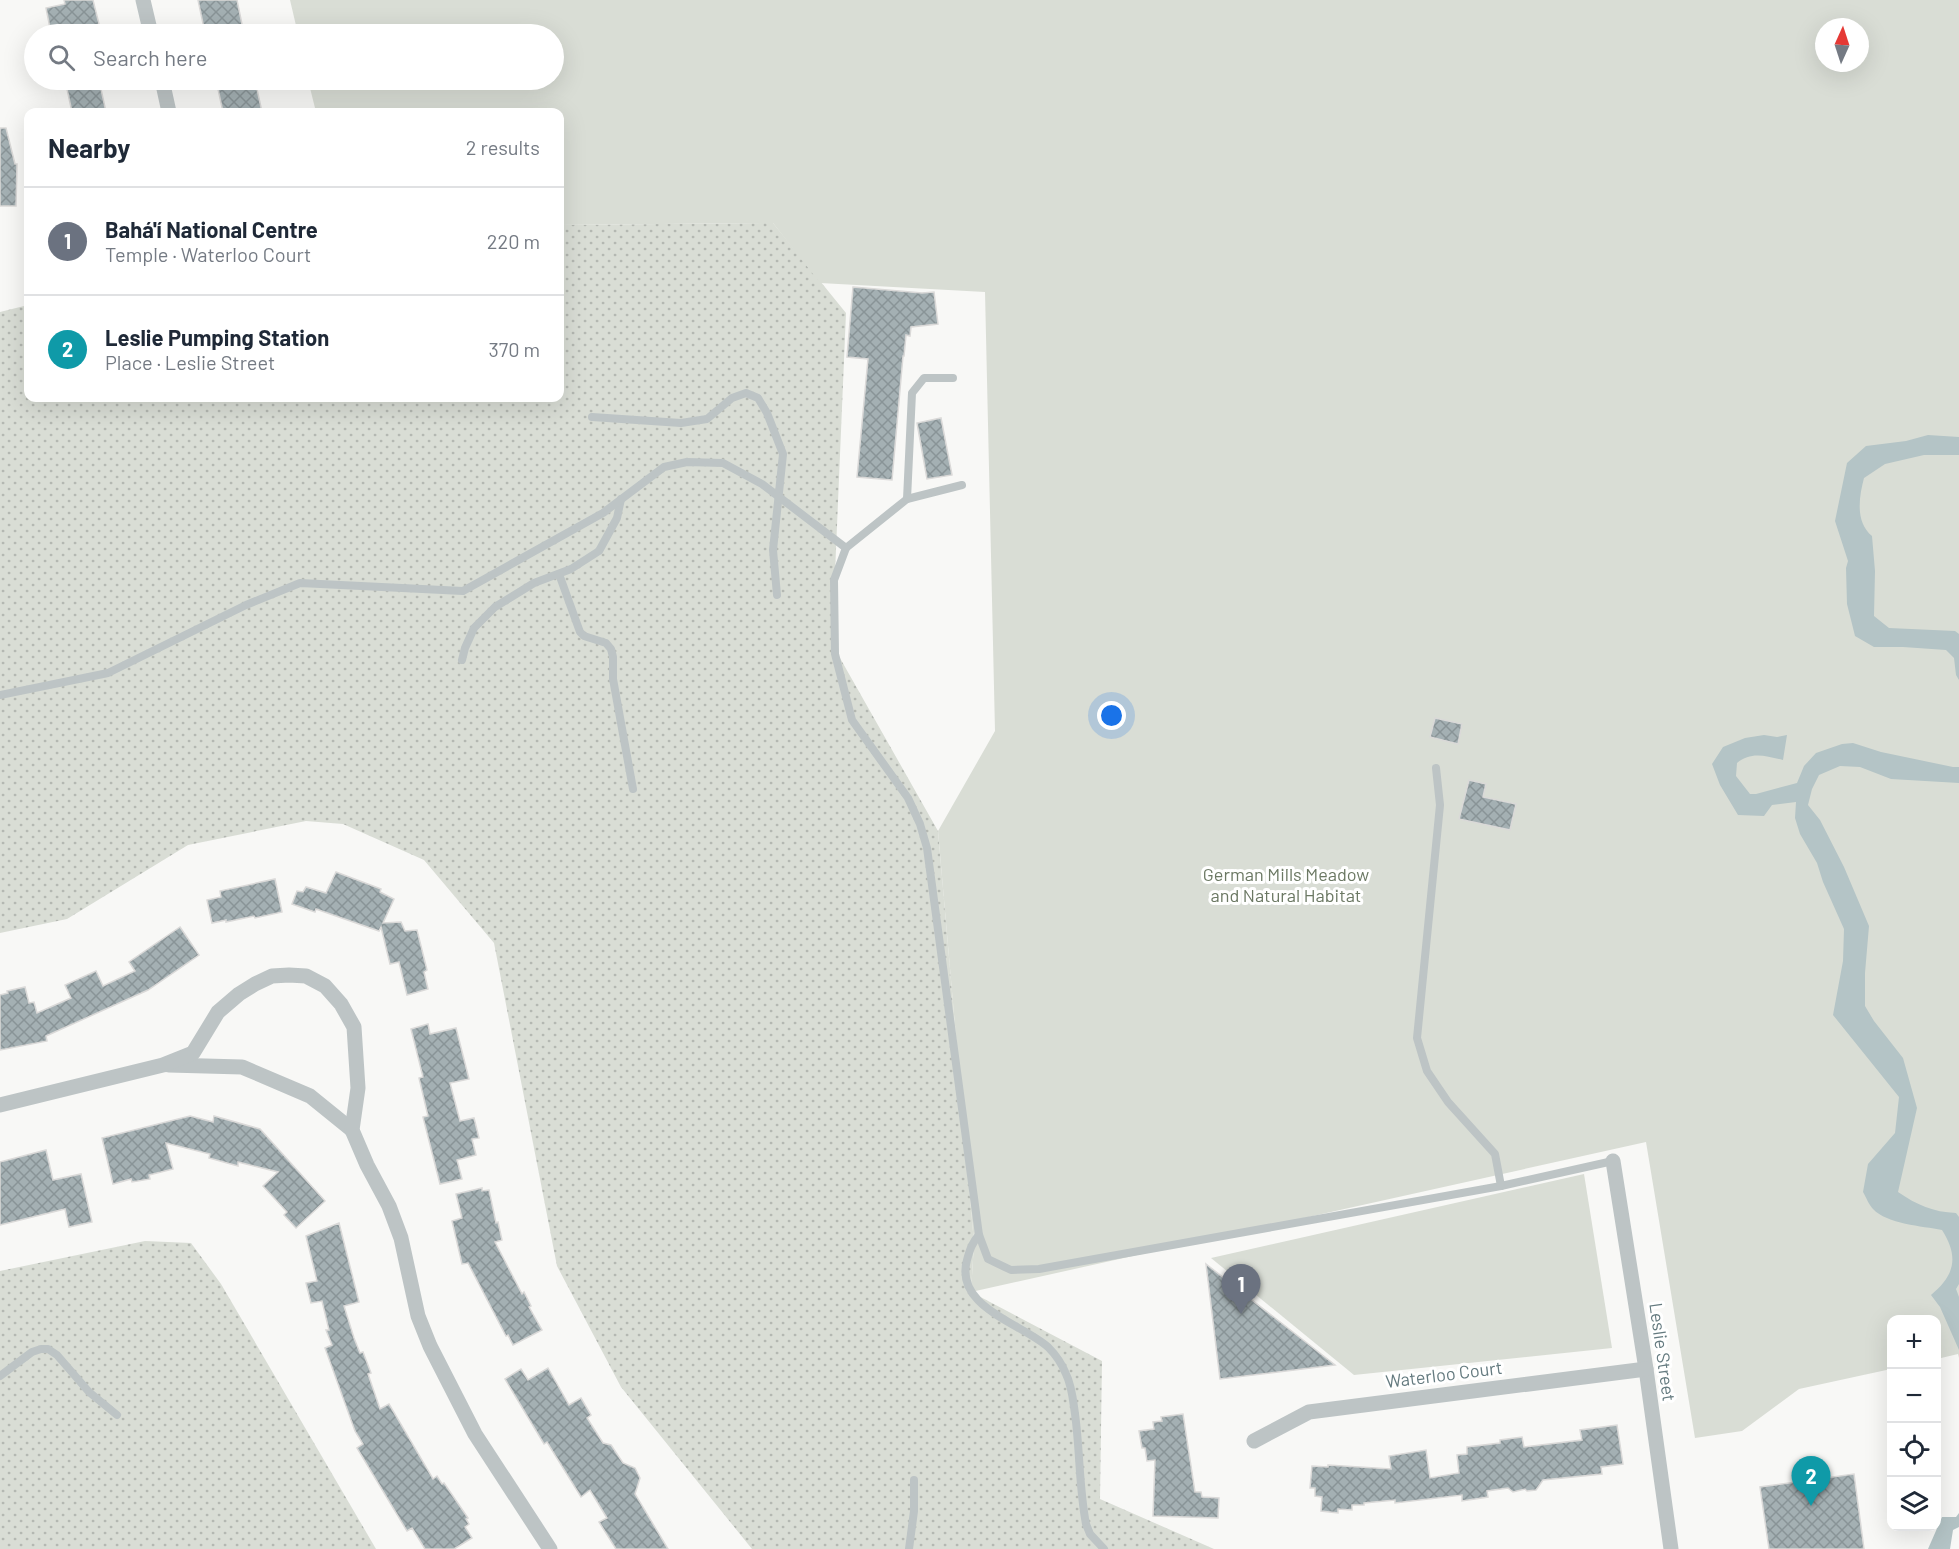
<!DOCTYPE html>
<meta charset="utf-8">
<style>
:root{--surface:#fff;--page:#f2f2f3;--text:#1f2937;--muted:#747a83;--line:#e0e1e3;--accent:#2563eb}
body{margin:0;font-family:Barlow,sans-serif;background:var(--page);color:var(--text)}
.controls{position:absolute;right:18px;bottom:18px;display:grid;overflow:hidden;border-radius:12px;box-shadow:0 6px 24px #0002}
.controls button{width:54px;height:54px;display:grid;place-items:center;padding:0;border:0;border-bottom:2px solid var(--line);background:var(--surface);color:var(--text);font:30px sans-serif}
.compass{position:absolute;left:1815px;top:18px;width:54px;height:54px;border-radius:50%;background:var(--surface);box-shadow:0 6px 24px #0002;rotate:3deg}
.you{position:absolute;left:1112px;top:716px;width:21px;height:21px;margin:-15px;border:4px solid #fff;border-radius:50%;background:#1a73e8;box-shadow:0 0 0 9px #1a73e833}
.badge{display:grid;place-items:center;width:39px;height:39px;border-radius:50%;background:var(--accent);color:#fff;font-size:20px;font-weight:700}
.pin{position:absolute;translate:-50% -50px;filter:drop-shadow(0 2px 3px #0008)}
.pin::after{content:'';position:absolute;top:32px;width:21px;height:18px;background:inherit;clip-path:polygon(0 0,100% 0,50% 100%)}
.list{margin:0;padding:0;list-style:none}
h2{display:flex;justify-content:space-between;align-items:center;height:78px;margin:0;padding:0 24px;font-size:26px}
h2 small{font-size:20px;font-weight:400;color:var(--muted)}
.list li{display:grid;grid-template-columns:39px 1fr auto;gap:18px;align-items:center;box-sizing:border-box;height:108px;padding:0 24px;border-top:2px solid var(--line)}
.list b{display:block;font-size:22px;white-space:nowrap}
.list p{margin:0;font-size:20px;white-space:nowrap;color:var(--muted)}
.list em{font-size:20px;font-style:normal;color:var(--muted)}
.icon{flex:none;width:33px;height:33px;fill:none;stroke:currentColor;stroke-width:2;stroke-linecap:round;stroke-linejoin:round}
.map{position:relative;flex:none;width:1959px;height:1549px;overflow:hidden}
.search{position:absolute;background:var(--surface);box-shadow:0 6px 24px #0002;left:24px;top:24px;width:540px;height:66px;display:flex;align-items:center;gap:15px;box-sizing:border-box;padding:0 21px;border-radius:33px;color:var(--muted);font-size:22px}
.panel{position:absolute;background:var(--surface);box-shadow:0 6px 24px #0002;left:24px;top:108px;width:540px;height:294px;border-radius:12px}
.map>svg:first-child{display:block}
.grass{fill:url(#grass-dots)}
.park{fill:#d9ddd5;fill-rule:evenodd}
.water{fill:#b4c4c6}
.building{fill:url(#building-cross-hatch);stroke:#dad9d8;stroke-width:1.5}
.lines{fill:none;stroke-linecap:round;stroke-linejoin:round}
.service{stroke:#bdc4c5;stroke-width:8}
.minor{stroke:#bdc4c5;stroke-width:15}
.labels{text-anchor:middle;stroke-width:6;stroke-linejoin:round;paint-order:stroke}
.park-label{font-size:18px;fill:#6b7863;stroke:#fff}
.street-label{font-size:18px;fill:#647a7f;stroke:#fff}
</style>
<div class="map">
<svg width="1959" height="1549" viewBox="0 0 1959 1549">
<defs>
<pattern id="grass-dots" width="8" height="8" patternUnits="userSpaceOnUse" patternTransform="scale(1.5)"><rect width="8" height="8" fill="#d9ddd5"/><path d="M2 2h.1M6 6h.1" fill="none" stroke="#b4b8b2" stroke-width="1.8" stroke-linecap="round"/></pattern>
<pattern id="building-cross-hatch" width="8" height="8" patternUnits="userSpaceOnUse" patternTransform="scale(1.5)"><rect width="8" height="8" fill="#a4b0b3"/><path d="M0 0l8 8M0 8l8-8" fill="none" stroke="#899497"/></pattern>
</defs>
<rect width="100%" height="100%" fill="#f8f8f6"/>
<g class="grass">
<path d="M773 223 846 313 832 644 938 831 974 1243 971 1292 1102 1361 1100 1499 1214 1549H752L621 1387 557 1266 494 943 424 860 343 824 306 821 188 845 67 919 0 933V312L28 305V398H560V225Z"/>
<path d="M145 1241 191 1243 221 1284 376 1549H0V1271Z"/>
</g>
<g class="park">
<path d="M290 0H1959V1358L1958 1354 1937 1359 1936 1320H1892L1891 1369 1799 1389 1742 1431 1695 1438 1646 1142 971 1292 974 1243 938 831 995 731 985 292 820 283 773 223 560 225V112H316L308 80H554V34H298ZM1824 27H1860V63H1824Z"/>
<path d="M1584 1174 1612 1348 1354 1375 1211 1258Z"/>
</g>
<g class="water">
<path d="M1928 435 1959 437V455H1924L1885 464 1864 478C1859 497 1855 522 1872 536L1875 571 1874 616 1889 628 1955 631 1959 634V680L1956 675 1954 658 1946 650 1903 647H1874L1855 636 1847 604 1846 568 1848 561 1835 521 1847 463 1866 446 1906 441Z"/>
<path d="M1764 735 1777 737 1787 735 1783 760C1766 756 1751 751 1737 763L1736 776 1750 794H1756L1797 783 1804 766 1816 753 1842 744 1853 743 1881 752 1953 767H1959V783L1891 779 1860 767 1840 766 1819 775 1812 789 1808 805 1820 820 1844 867 1869 926 1865 973V1006L1874 1021 1903 1058 1917 1108 1898 1192C1917 1205 1933 1212 1956 1213L1959 1217V1284L1956 1289 1959 1297V1350L1940 1307 1931 1295C1955 1275 1959 1257 1942 1230 1922 1226 1887 1224 1873 1209 1869 1205 1866 1197 1863 1192L1868 1164 1895 1133 1899 1097 1833 1015 1843 961 1844 929 1823 882 1817 863 1800 834 1795 818 1796 802 1772 805 1764 816 1738 815 1720 785 1712 764 1723 747 1745 738Z"/>
<path d="M1959 1513V1527L1953 1530 1950 1549H1928L1942 1517H1956Z"/>
</g>
<g class="building">
<path d="M64 0H93L100 28 73 34 71 29 51 33 46 8 65 4Z"/>
<path d="M198 0H237L244 34H212L211 32 205 33Z"/>
<path d="M65 80H99L106 112H72Z"/>
<path d="M216 80H255L262 112H223Z"/>
<path d="M0 128H6L15 164H17L16 206H0Z"/>
<path d="M853 287 922 293 934 292 938 324 911 327 910 336 906 335 904 356H903L892 480 857 477 868 359 847 357Z"/>
<path d="M941 418 952 475 927 479 917 423Z"/>
<path d="M1435 718 1462 724 1458 744 1430 737Z"/>
<path d="M1469 780 1486 784 1483 797 1516 804 1510 830 1459 819Z"/>
<path d="M336 872 381 889 380 892 394 899 383 923 401 922 405 931 417 930 427 970 424 972 428 989 407 995 399 962 390 964 381 927 379 931 316 909 315 912 292 904 297 891 303 892 306 887 326 893Z"/>
<path d="M275 879 282 912 255 918 254 916 226 922V920L212 923 207 900 221 897 220 891Z"/>
<path d="M180 927 199 955 148 990 46 1036 47 1041 0 1050V995L8 993 7 991 25 987 29 1003 34 1002 37 1013 71 998 65 985 96 971 103 986 135 971 129 962Z"/>
<path d="M428 1024 430 1034 456 1028 469 1079 450 1083 460 1121 474 1118 479 1138 472 1139 476 1155 457 1160 462 1179 440 1184 423 1117 428 1116 419 1078 423 1077 411 1029Z"/>
<path d="M190 1116 213 1122 214 1116 260 1129 325 1201 296 1228 284 1215 287 1212 263 1186 278 1172 238 1162V1166L209 1158 210 1154 166 1143 173 1169 149 1175 150 1179 132 1182 131 1179 113 1184 102 1138Z"/>
<path d="M46 1150 53 1180 81 1174 92 1222 69 1227 65 1209 0 1225V1162Z"/>
<path d="M482 1188V1191L489 1190 496 1223 498 1222 502 1240 495 1242 522 1294 524 1292 531 1306 529 1307 542 1330 513 1345 508 1335 506 1336 468 1263 462 1264 452 1221 462 1218 456 1194Z"/>
<path d="M339 1223 359 1302 344 1306 354 1338 360 1353 363 1352 371 1373 368 1374 380 1409 389 1404 433 1479 437 1476 442 1484 444 1483 468 1518 466 1519 469 1524 465 1527 472 1538 454 1549H425L412 1528 407 1531 357 1448 363 1444 355 1431 325 1348 332 1345 326 1330H329L322 1301 311 1303 306 1283 317 1281 306 1236Z"/>
<path d="M1206 1264 1335 1365 1220 1379Z"/>
<path d="M548 1368 569 1405 581 1398 591 1415 587 1418 603 1443 611 1445 623 1463 635 1468 640 1478 635 1494 668 1549H616L599 1522 607 1518 590 1490 581 1497 547 1442 544 1444 505 1379 521 1369 528 1380Z"/>
<path d="M1183 1414 1195 1492H1201L1202 1497 1219 1498 1218 1518 1153 1516 1155 1460 1147 1461 1145 1448H1142L1139 1431 1154 1429 1153 1422 1162 1421 1161 1417Z"/>
<path d="M1617 1425 1623 1464 1601 1467 1602 1474 1543 1480 1536 1490 1527 1491 1525 1489 1513 1492 1508 1488 1487 1491 1488 1497 1462 1501V1495L1395 1503V1500L1364 1503V1505H1352V1510L1338 1509V1513L1321 1511 1322 1497 1315 1496V1488H1310L1312 1466 1328 1467V1465L1391 1469 1389 1456 1426 1450 1430 1478 1459 1473 1457 1455 1467 1454V1447L1500 1443V1440L1522 1437 1524 1447 1582 1440 1580 1430Z"/>
<path d="M1854 1474 1864 1549H1769L1760 1487Z"/>
</g>
<g class="lines">
<g class="service">
<path d="M592 417 681 423 707 419 732 398 746 393 758 398 767 413 783 454 773 550 777 595"/>
<path d="M907 499 962 485"/>
<path d="M846 548 907 499 912 393 924 378H953"/>
<path d="M559 574 580 632 584 636 606 643 611 649 613 657V679L633 789"/>
<path d="M462 660 465 648 474 628 495 607 534 583 571 569 599 551 617 518 621 499"/>
<path d="M0 695 108 673 246 605 300 583 463 591 603 513 664 467 687 462 723 463 762 484 846 548 834 580 835 654 852 720 908 798 920 824 927 848 979 1235 988 1259 1011 1270 1039 1269 1501 1186 1613 1161"/>
<path d="M1436 768 1440 805 1417 1038 1427 1071 1448 1102 1495 1154 1501 1186"/>
<path d="M979 1235C972 1243 970 1249 967 1260 954 1307 1021 1323 1048 1347 1056 1355 1062 1364 1066 1374 1072 1386 1073 1400 1075 1414 1080 1450 1079 1488 1086 1524L1090 1534 1104 1549"/>
<path d="M0 1376 32 1352 41 1349H48L57 1355 89 1392 117 1415"/>
<path d="M909 1549 914 1511V1480"/>
</g>
<g class="minor">
<path d="M143 0 151 34"/>
<path d="M162 80 169 112"/>
<path d="M169 1065 242 1067 310 1096 352 1130"/>
<path d="M0 1105 163 1065 193 1053 218 1012 239 994 255 984 272 976 289 975 306 976 325 986 341 1004 354 1027 358 1088 352 1130 367 1165 389 1206 401 1238 418 1316 430 1346 475 1434 550 1549"/>
<path d="M1613 1161 1646 1369 1671 1549"/>
<path d="M1254 1441 1309 1412 1646 1369"/>
</g>
</g>
<g class="labels">
<g class="park-label">
<text x="1286" y="881">German Mills Meadow<tspan x="1286" dy="21">and Natural Habitat</tspan></text>
</g>
<g class="street-label">
<text transform="translate(1662 1352) rotate(82)" y="6">Leslie Street</text>
<text transform="translate(1444 1375) rotate(-7)" y="6">Waterloo Court</text>
</g>
</g>
</svg>
<div class="controls">
<button>+</button>
<button>−</button>
<button><svg class="icon" aria-label="locate" viewBox="0 0 24 24"><circle cx="12" cy="12" r="6"/><path d="M12 2v4M12 18v4M2 12h4M18 12h4"/></svg></button>
<button><svg class="icon" aria-label="layers" viewBox="0 0 24 24"><path d="M12 4l9 5-9 5-9-5zM3 14l9 5 9-5"/></svg></button>
</div>
<svg class="compass" viewBox="-18 -18 36 36"><path d="M0-13l5 13h-10z" fill="#e53935"/><path d="M0 13l5-13h-10z" fill="#747a83"/></svg>
<div class="you"></div>
<div class="pin badge" style="left:1241px;top:1314px;background:#6b7280">1</div>
<div class="pin badge" style="left:1811px;top:1506px;background:#0f9aa8">2</div>
<div class="search"><svg class="icon" aria-label="search" viewBox="0 0 24 24"><circle cx="10" cy="10" r="6"/><path d="M15 15l6 6"/></svg>Search here</div>
<section class="panel">
<h2>Nearby<small>2 results</small></h2>
<ul class="list">
<li><span class="badge" style="background:#6b7280">1</span><div><b>Bahá'í National Centre</b><p>Temple · Waterloo Court</p></div><em>220 m</em></li>
<li><span class="badge" style="background:#0f9aa8">2</span><div><b>Leslie Pumping Station</b><p>Place · Leslie Street</p></div><em>370 m</em></li>
</ul>
</section>
</div>
